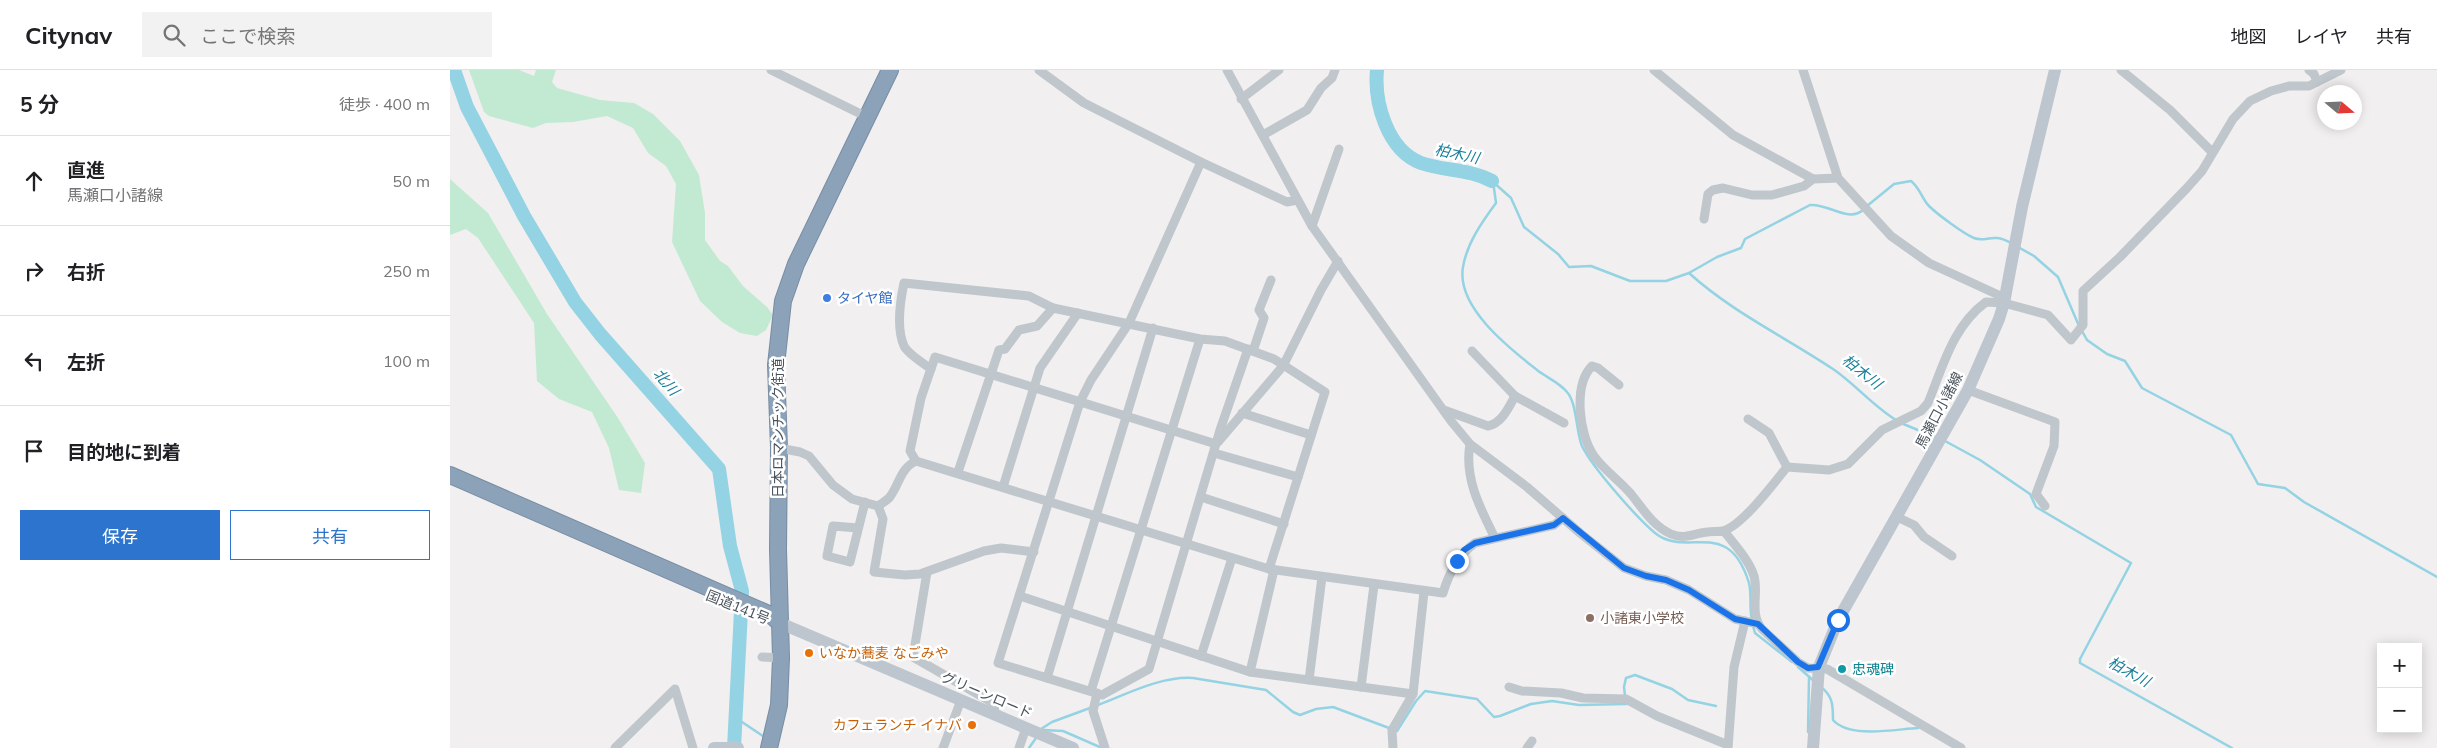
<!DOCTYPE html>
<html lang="ja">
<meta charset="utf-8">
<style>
:root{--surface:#fff;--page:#f2f2f2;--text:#202124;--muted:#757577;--line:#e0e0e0;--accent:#2c74ce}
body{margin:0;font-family:Mulish,"Noto Sans JP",sans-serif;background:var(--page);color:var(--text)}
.controls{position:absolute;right:15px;bottom:15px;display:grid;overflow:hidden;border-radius:0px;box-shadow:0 2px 12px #0003}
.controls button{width:45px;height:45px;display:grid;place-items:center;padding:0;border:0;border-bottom:1px solid var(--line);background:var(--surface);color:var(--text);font:25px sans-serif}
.compass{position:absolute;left:1867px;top:15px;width:45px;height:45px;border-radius:50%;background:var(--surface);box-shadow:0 2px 12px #0003;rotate:109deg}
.stop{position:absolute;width:15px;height:15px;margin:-11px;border:4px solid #1a73e8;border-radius:50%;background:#fff}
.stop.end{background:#1a73e8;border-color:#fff;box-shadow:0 1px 5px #0008}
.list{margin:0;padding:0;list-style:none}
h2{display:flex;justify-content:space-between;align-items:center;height:65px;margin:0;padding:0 20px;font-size:21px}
h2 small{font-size:16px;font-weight:400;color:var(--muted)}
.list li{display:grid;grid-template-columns:32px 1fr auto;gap:15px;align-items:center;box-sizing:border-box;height:90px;padding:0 20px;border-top:1px solid var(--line)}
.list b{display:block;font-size:19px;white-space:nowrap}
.list p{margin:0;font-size:16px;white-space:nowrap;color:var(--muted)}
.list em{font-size:16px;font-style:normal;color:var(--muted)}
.actions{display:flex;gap:10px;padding:15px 20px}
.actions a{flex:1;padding:11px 0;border:1px solid var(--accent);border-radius:0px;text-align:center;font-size:18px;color:var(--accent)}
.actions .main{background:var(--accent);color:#fff}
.icon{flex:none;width:28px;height:28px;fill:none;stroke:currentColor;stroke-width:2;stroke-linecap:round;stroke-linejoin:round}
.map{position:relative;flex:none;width:1987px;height:678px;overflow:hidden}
header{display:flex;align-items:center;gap:30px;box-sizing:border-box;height:70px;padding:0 25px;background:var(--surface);border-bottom:1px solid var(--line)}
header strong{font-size:24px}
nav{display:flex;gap:28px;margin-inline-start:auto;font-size:18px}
.search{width:350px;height:45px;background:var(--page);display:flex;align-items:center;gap:12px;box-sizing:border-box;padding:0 18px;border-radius:0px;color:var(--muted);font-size:19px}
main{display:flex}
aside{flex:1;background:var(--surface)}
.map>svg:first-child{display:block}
.green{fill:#c2ead2}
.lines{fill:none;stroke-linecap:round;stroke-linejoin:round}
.stream{stroke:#94d3e3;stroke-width:2.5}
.river{stroke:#94d3e3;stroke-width:14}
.highway-casing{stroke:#778da4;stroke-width:18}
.street{stroke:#bfc6cc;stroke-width:9}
.secondary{stroke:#bdc6cf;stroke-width:12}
.highway{stroke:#8ca2b9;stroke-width:16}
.route{stroke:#1a73e8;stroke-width:6}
.shop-dot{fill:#3f7fe0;stroke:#fff;stroke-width:2}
.education-dot{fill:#8d6e63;stroke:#fff;stroke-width:2}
.food-dot{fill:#e8710a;stroke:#fff;stroke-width:2}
.culture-dot{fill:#0f9aa8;stroke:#fff;stroke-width:2}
.labels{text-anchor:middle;stroke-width:5;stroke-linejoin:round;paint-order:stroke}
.shop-label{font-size:14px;fill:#366cbe;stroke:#fff;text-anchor:start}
.street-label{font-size:14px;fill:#49525b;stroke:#fff}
.education-label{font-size:14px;fill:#785e54;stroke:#fff;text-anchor:start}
.food-label{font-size:14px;fill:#c56008;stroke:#fff;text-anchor:start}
.culture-label{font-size:14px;fill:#0d838f;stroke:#fff;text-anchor:start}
.water-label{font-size:15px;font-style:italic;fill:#1b819b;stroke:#fff}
</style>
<header>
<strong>Citynav</strong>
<div class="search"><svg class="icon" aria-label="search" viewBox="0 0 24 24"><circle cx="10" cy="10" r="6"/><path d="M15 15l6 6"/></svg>ここで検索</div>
<nav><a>地図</a><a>レイヤ</a><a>共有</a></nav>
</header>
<main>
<aside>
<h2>5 分<small>徒歩 · 400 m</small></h2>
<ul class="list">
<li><svg class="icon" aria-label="ahead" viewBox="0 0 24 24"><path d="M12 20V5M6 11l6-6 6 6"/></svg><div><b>直進</b><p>馬瀬口小諸線</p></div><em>50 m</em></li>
<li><svg class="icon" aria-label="right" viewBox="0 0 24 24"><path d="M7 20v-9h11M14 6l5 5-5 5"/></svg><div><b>右折</b></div><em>250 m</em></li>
<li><svg class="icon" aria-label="left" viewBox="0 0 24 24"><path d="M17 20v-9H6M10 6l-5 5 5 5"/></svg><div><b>左折</b></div><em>100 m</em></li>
<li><svg class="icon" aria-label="arrive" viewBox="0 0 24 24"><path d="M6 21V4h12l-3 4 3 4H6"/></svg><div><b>目的地に到着</b></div></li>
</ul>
<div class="actions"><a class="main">保存</a><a>共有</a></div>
</aside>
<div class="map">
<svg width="1987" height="678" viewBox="0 0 1987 678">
<rect width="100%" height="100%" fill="#f1efef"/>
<g class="green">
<path d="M19 0H69L84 6 86 0H106L102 12 107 18 150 30 184 33 203 44 230 71 249 105 255 143V170L270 191 278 196 293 216 317 237 323 245 316 260 307 266 290 263 272 252 250 231 222 172 226 114 216 96 198 83 183 58 157 46 123 52 96 53 83 58 39 46 34 42Z"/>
<path d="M0 109 38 143 97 244 168 348 195 393 191 423 169 420 159 378 142 342 109 329 87 311 84 253 28 168 16 159 0 165Z"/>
</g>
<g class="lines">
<g class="stream">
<path d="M1042 111 1061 128 1074 157 1108 184 1119 197 1141 196 1180 211H1216L1239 203C1282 242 1335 267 1383 299 1405 314 1423 336 1446 350"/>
<path d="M1043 111 1046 133C1032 152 1017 173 1013 197 1006 237 1059 278 1087 300 1096 307 1110 313 1117 322 1127 333 1126 362 1132 376 1142 397 1187 448 1205 463 1237 489 1278 445 1299 513 1302 525 1299 538 1302 550"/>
<path d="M1417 136 1444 114 1461 111C1470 118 1472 129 1479 136 1487 144 1514 164 1524 168 1536 173 1542 162 1561 173"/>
<path d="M1568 177 1584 186 1608 207 1629 256"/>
<path d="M1239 203 1267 187 1291 178 1295 169 1360 135C1378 133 1398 153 1413 140"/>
<path d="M1632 261 1637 270 1657 284 1675 291 1692 318 1781 365 1808 414 1835 418 1854 432 1987 507"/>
<path d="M1451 353 1487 368"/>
<path d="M1495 371 1530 390 1580 424 1586 437 1681 493 1630 589V593L1782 678"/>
<path d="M1303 556 1305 563 1342 592"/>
<path d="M1348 597 1365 612"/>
<path d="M1371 617C1383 626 1383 636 1383 650 1400 669 1446 659 1468 658"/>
<path d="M1175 626 1174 617 1176 608 1185 605 1222 619 1238 630 1266 636"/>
<path d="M648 635C677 624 711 606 743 608L816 620 843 642 850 645 866 639 883 637 947 661 966 631 975 621 1027 629 1044 647 1050 646 1081 634 1102 631 1129 635 1176 634 1175 631"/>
<path d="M287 645 289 650 316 668"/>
<path d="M591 659 602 652 640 638"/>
<path d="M594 660 613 661 652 678"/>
<path d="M1358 662 1359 608"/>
<path d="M579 678 586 668"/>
</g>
<g class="river">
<path d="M4 0 17 37 74 146 125 232 150 264 269 399 280 476 292 521 284 678"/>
<path d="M927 0C924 32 937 80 971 93 994 101 1020 99 1042 111"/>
</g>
<defs>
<g id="highway">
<path d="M0 405 321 545 330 553"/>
<path d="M319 678 329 635 331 588 328 479 329 378 326 295 333 231 346 194 440 0"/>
</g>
</defs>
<use href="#highway" class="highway-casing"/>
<g class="street">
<path d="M321 0 417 47"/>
<path d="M589 0 634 33 751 92 837 132 847 130"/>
<path d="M777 0 862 156 1001 351 1020 374 1077 417 1130 463 1174 498 1196 506 1216 510 1239 520 1285 549 1308 554"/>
<path d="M1204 0 1283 65 1363 109"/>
<path d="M1353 0 1388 108 1441 166 1479 193 1555 228"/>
<path d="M1671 0 1720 40 1762 82"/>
<path d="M1859 0 1864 4 1867 12"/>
<path d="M791 29 829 0"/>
<path d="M813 65 857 40 871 18 882 8 885 0"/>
<path d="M751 92 679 253 641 310 630 332 548 593 652 625 699 599 770 360 798 279"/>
<path d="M1254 149 1258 124 1263 120 1273 118 1302 125H1322L1354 116 1363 109 1388 108"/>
<path d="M862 156 889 79"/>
<path d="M803 281 814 248 809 240 821 210"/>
<path d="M1022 281 1065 326 1114 353"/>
<path d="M481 299C473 293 458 284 454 276 446 258 450 232 454 213L579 226 603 238"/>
<path d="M1169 315 1148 298 1142 296C1123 315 1129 365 1144 386 1154 400 1170 411 1181 424 1193 439 1203 456 1221 464 1235 470 1244 463 1258 462 1262 461 1268 462 1273 461 1292 456 1324 413 1337 397L1379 400 1398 394 1432 360 1471 341 1478 333C1493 296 1503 256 1536 232L1554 233 1598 245 1621 270 1633 255V221L1670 187 1736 119 1752 101 1783 49 1800 31 1821 21 1839 16H1859L1891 0"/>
<path d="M1518 320 1605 352 1604 376 1586 424 1595 436"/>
<path d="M994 340 1038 356C1052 353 1059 337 1065 326"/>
<path d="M792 343 861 365"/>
<path d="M1298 349 1319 363 1337 397"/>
<path d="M768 372 833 296 871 220 888 191"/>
<path d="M1020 374C1014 408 1030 438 1045 468"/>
<path d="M329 378 350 382 359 386 383 415 402 429 428 436"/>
<path d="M764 383 848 407"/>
<path d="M466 391 460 381 471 328 485 287 766 374"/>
<path d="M508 402 549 280 555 279 569 260 587 256 603 238 750 269 775 271 824 289 875 322 819 499"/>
<path d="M553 417 590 298 628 243"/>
<path d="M751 427 834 454"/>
<path d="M428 436C432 433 436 431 439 428 449 416 450 398 466 391L819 499 993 523C999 503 1008 485 1025 473L1104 455 1113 448"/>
<path d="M428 436 433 449 424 502 455 505 470 504 534 481 551 478 584 482"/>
<path d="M1447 447 1464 455 1474 467 1502 486"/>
<path d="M408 458 383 456 377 486 400 492 415 432"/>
<path d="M1274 461C1284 474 1299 490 1304 506 1309 524 1299 543 1312 559L1348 592 1358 598 1377 599 1511 678"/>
<path d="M477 502 463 587 545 634 544 644"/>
<path d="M570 526 800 602 963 624"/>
<path d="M751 586 782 488"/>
<path d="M312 587 331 588"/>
<path d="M800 602 824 500"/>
<path d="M597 608 703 258"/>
<path d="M859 610 872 507"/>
<path d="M911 617 924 515"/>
<path d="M1059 617 1072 621 1111 623 1133 628 1176 629 1207 646 1278 675"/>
<path d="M641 621 750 269"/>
<path d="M647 623 643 641 655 678"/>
<path d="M165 678 225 619 243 678"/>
<path d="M493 678 511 630"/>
<path d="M569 678 576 658"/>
<path d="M943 678 942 660 963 624 974 522"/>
<path d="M1077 678 1082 671"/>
<path d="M1278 678 1284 597 1295 551"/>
</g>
<g class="secondary">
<path d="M330 553 623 678"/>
<path d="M264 678H288"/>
<path d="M1363 678 1369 597 1388 550 1518 320 1549 249 1554 233 1572 137 1605 0"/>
</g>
<use href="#highway" class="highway"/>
</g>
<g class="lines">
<path class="route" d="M1007 491 1014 480 1025 473 1104 455 1113 448 1174 498 1196 506 1216 510 1239 520 1285 549 1308 554 1348 592 1358 598 1368 597 1388 550"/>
</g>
<circle class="shop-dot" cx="377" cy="228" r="5"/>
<circle class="education-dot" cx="1140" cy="548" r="5"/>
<g class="food-dot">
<circle cx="359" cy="583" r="5"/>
<circle cx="522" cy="655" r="5"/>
</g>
<circle class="culture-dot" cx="1392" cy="599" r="5"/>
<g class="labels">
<g class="shop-label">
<text x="387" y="233">タイヤ館</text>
</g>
<g class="street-label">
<text transform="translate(1489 340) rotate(-62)" y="5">馬瀬口小諸線</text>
<text transform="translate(328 358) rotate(-90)" y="5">日本ロマンチック街道</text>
<text transform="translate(288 537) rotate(22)" y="5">国道141号</text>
<text transform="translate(537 625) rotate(23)" y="5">グリーンロード</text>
</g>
<g class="education-label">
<text x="1150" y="553">小諸東小学校</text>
</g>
<g class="food-label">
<text x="369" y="588">いなか蕎麦 なごみや</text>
<text x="512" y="660" text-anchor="end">カフェランチ イナバ</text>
</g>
<g class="culture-label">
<text x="1402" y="604">忠魂碑</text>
</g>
<g class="water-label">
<text transform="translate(1007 84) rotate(12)" y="5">柏木川</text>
<text transform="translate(1412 302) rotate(39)" y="5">柏木川</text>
<text transform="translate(216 312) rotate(49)" y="5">北川</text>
<text transform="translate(1679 602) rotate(29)" y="5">柏木川</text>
</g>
</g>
</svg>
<div class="controls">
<button>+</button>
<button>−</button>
</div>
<svg class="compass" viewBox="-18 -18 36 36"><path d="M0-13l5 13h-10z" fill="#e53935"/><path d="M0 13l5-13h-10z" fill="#757577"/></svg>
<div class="stop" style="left:1388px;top:550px"></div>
<div class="stop end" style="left:1007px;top:491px"></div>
</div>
</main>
